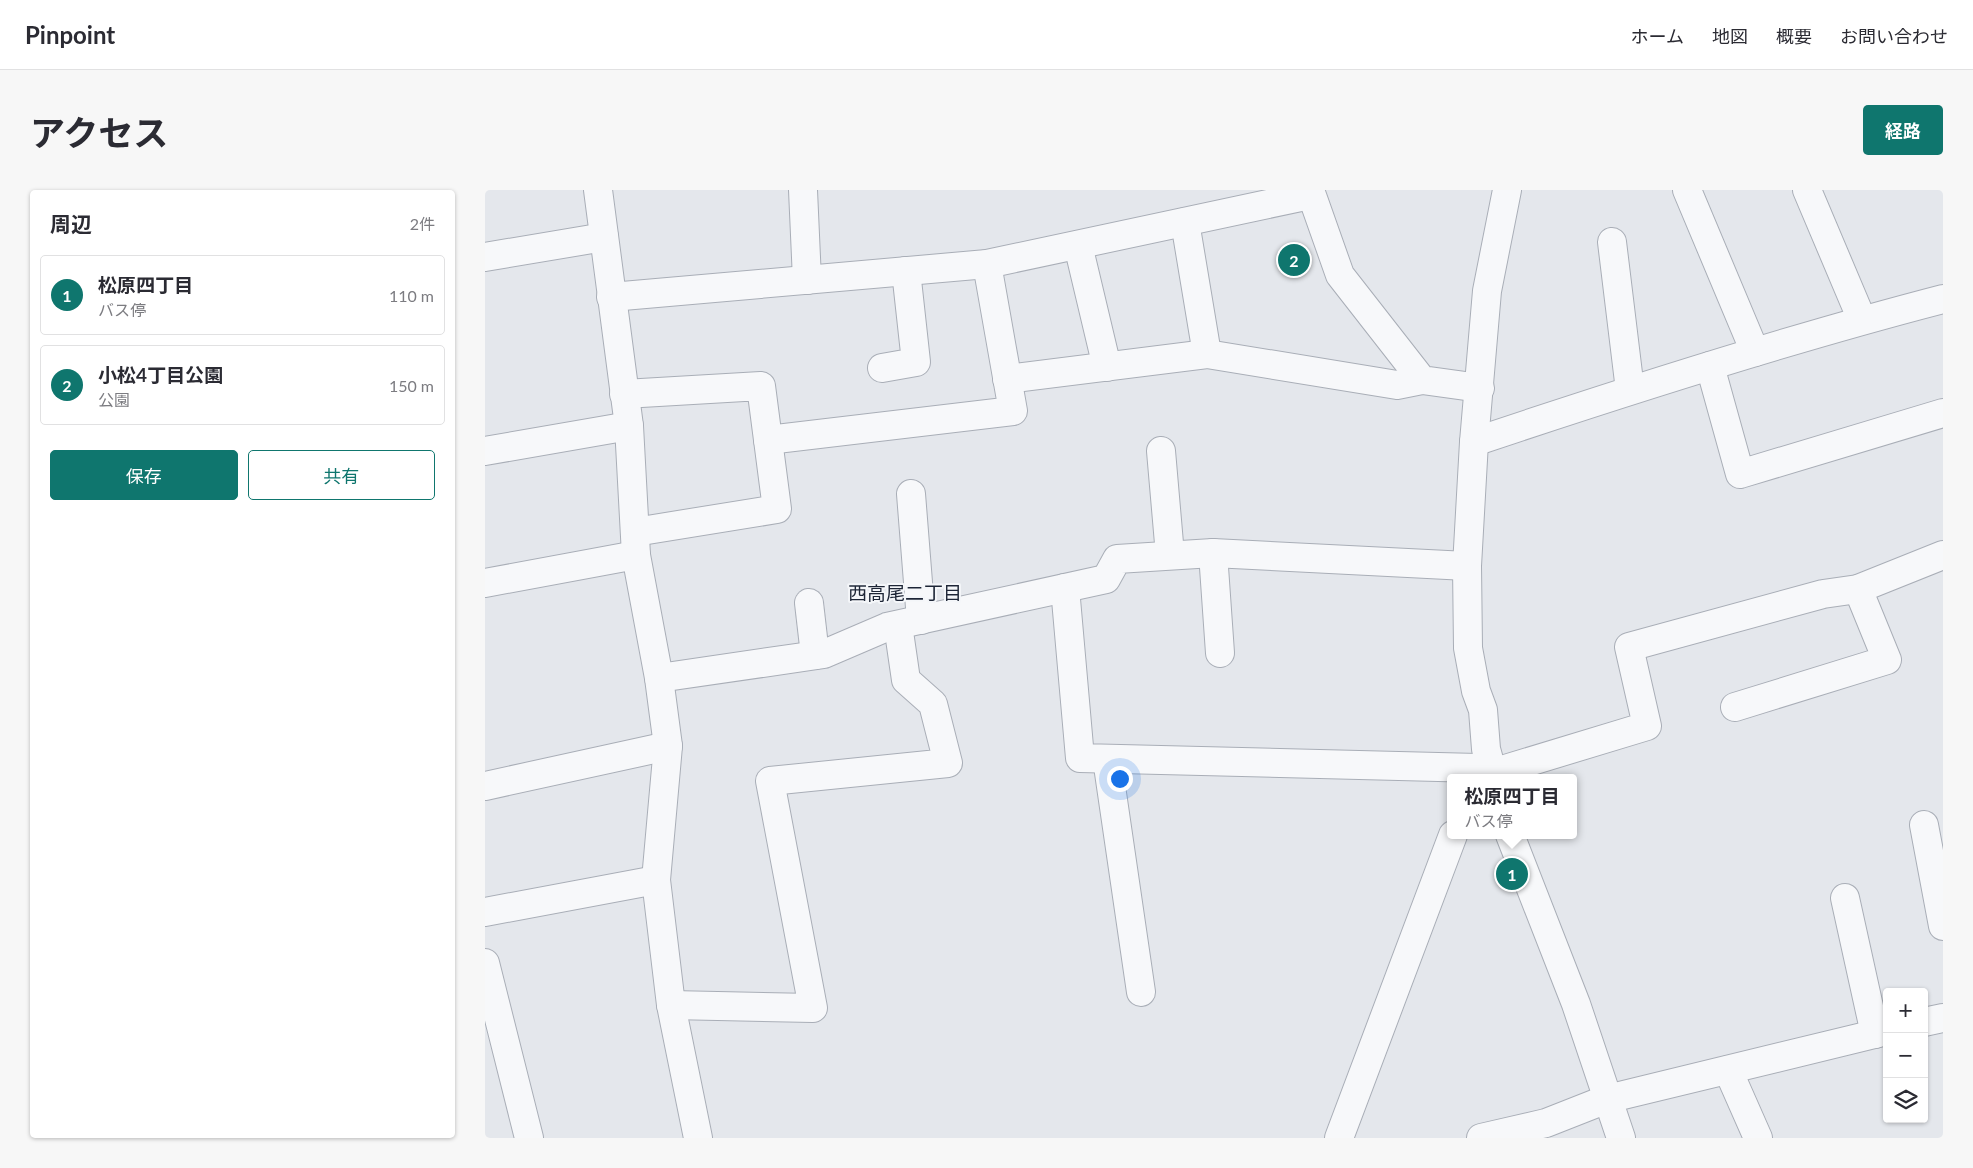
<!DOCTYPE html>
<html lang="ja">
<meta charset="utf-8">
<style>
:root{--surface:#fff;--page:#f7f7f7;--text:#2b2b33;--muted:#7c7c81;--line:#e1e1e2;--accent:#0f766e}
body{margin:0;font-family:Lato,"Noto Sans JP",sans-serif;background:var(--page);color:var(--text)}
.controls{position:absolute;right:15px;bottom:15px;display:grid;overflow:hidden;border-radius:5px;box-shadow:0 1px 4px #0004}
.controls button{width:45px;height:45px;display:grid;place-items:center;padding:0;border:0;border-bottom:1px solid var(--line);background:var(--surface);color:var(--text);font:25px sans-serif}
.you{position:absolute;left:634px;top:588px;width:18px;height:18px;margin:-12px;border:4px solid #fff;border-radius:50%;background:#1a73e8;box-shadow:0 0 0 8px #1a73e833}
.badge{display:grid;place-items:center;width:32px;height:32px;border-radius:50%;background:var(--accent);color:#fff;font-size:16px;font-weight:700}
.pin{position:absolute;translate:-50% -50%;border:2px solid #fff;box-shadow:0 1px 5px #0006}
.popup{position:absolute;left:962px;top:584px;width:130px;height:65px;box-sizing:border-box;display:grid;place-content:center;border-radius:5px;background:var(--surface);filter:drop-shadow(0 1px 4px #0005);font-size:16px;white-space:nowrap;color:var(--muted)}
.popup b{font-size:19px;color:var(--text)}
.popup::after{content:'';position:absolute;left:50%;top:100%;margin-left:-10px;border:10px solid transparent;border-top-color:var(--surface)}
.list{margin:0;padding:0;list-style:none}
h2{display:flex;justify-content:space-between;align-items:center;height:65px;margin:0;padding:0 20px;font-size:21px}
h2 small{font-size:16px;font-weight:400;color:var(--muted)}
.list li{display:grid;grid-template-columns:32px 1fr auto;gap:15px;align-items:center;box-sizing:border-box;height:80px;margin:0 10px 10px;padding:0 10px;border:1px solid var(--line);border-radius:5px}
.list b{display:block;font-size:19px;white-space:nowrap}
.list p{margin:0;font-size:16px;white-space:nowrap;color:var(--muted)}
.list em{font-size:16px;font-style:normal;color:var(--muted)}
.actions{display:flex;gap:10px;padding:15px 20px}
.actions a{flex:1;padding:11px 0;border:1px solid var(--accent);border-radius:5px;text-align:center;font-size:18px;color:var(--accent)}
.actions .main{background:var(--accent);color:#fff}
.icon{flex:none;width:28px;height:28px;fill:none;stroke:currentColor;stroke-width:2;stroke-linecap:round;stroke-linejoin:round}
.map{position:relative;flex:none;width:1458px;height:948px;overflow:hidden;border-radius:5px}
header{display:flex;align-items:center;gap:30px;box-sizing:border-box;height:70px;padding:0 25px;background:var(--surface);border-bottom:1px solid var(--line)}
header strong{font-size:24px}
nav{display:flex;gap:28px;margin-inline-start:auto;font-size:18px}
.intro{display:flex;align-items:center;justify-content:space-between;box-sizing:border-box;height:120px;padding:0 30px}
h1{margin:0;font-size:35px}
.button{padding:12px 22px;border-radius:5px;background:var(--accent);color:#fff;font-size:18px;font-weight:700}
main{display:flex;gap:30px;padding:0 30px}
aside{flex:1;background:var(--surface);border-radius:5px;box-shadow:0 1px 4px #0004}
.map>svg:first-child{display:block}
.lines{fill:none;stroke-linecap:round;stroke-linejoin:round}
.minor-casing{stroke:#a9aeb7;stroke-width:30}
.minor{stroke:#f7f8fa;stroke-width:28}
.labels{text-anchor:middle;stroke-width:4;stroke-linejoin:round;paint-order:stroke}
.neighbourhood-label{font-size:19px;fill:#1d2536;stroke:#f4f6f9}
</style>
<header>
<strong>Pinpoint</strong>
<nav><a>ホーム</a><a>地図</a><a>概要</a><a>お問い合わせ</a></nav>
</header>
<div class="intro"><h1>アクセス</h1><a class="button">経路</a></div>
<main>
<aside>
<h2>周辺<small>2件</small></h2>
<ul class="list">
<li><span class="badge">1</span><div><b>松原四丁目</b><p>バス停</p></div><em>110 m</em></li>
<li><span class="badge">2</span><div><b>小松4丁目公園</b><p>公園</p></div><em>150 m</em></li>
</ul>
<div class="actions"><a class="main">保存</a><a>共有</a></div>
</aside>
<div class="map">
<svg width="1458" height="948" viewBox="0 0 1458 948">
<rect width="100%" height="100%" fill="#e4e7ec"/>
<g class="lines">
<defs>
<g id="minor">
<path d="M113 0 144 236 151 365 174 488 183 556 171 690 186 815 213 948"/>
<path d="M318 0 322 90"/>
<path d="M825 0 855 85 937 190 995 198"/>
<path d="M1202 0 1270 162"/>
<path d="M1322 0 1377 130"/>
<path d="M700 32 722 164"/>
<path d="M1127 52 1145 200"/>
<path d="M593 55 622 177"/>
<path d="M0 67 119 47"/>
<path d="M126 107 502 74 825 5"/>
<path d="M1225 176 1255 284 1458 223"/>
<path d="M397 178 431 172 421 81"/>
<path d="M522 189 722 164 912 195 937 190"/>
<path d="M139 204 276 196 292 319 150 342"/>
<path d="M283 250 528 221 502 74"/>
<path d="M989 252C1144 200 1300 150 1458 109"/>
<path d="M0 261 144 236"/>
<path d="M676 261 685 365"/>
<path d="M426 304 436 430"/>
<path d="M728 363 735 463"/>
<path d="M0 393 151 365"/>
<path d="M580 398 595 568 993 578"/>
<path d="M324 413 330 465"/>
<path d="M174 488 339 464 402 437 621 389 632 369 728 363 982 376"/>
<path d="M1250 517 1402 470 1373 399"/>
<path d="M622 569 656 802"/>
<path d="M1007 583 1162 536 1144 457 1338 404 1373 399 1458 365"/>
<path d="M1009 588 1001 559 998 520 991 501 983 458 982 376 989 252 1002 101 1022 0"/>
<path d="M0 596 183 556"/>
<path d="M1439 635 1458 736"/>
<path d="M1025 645 1091 814 1136 948"/>
<path d="M1360 708 1390 844"/>
<path d="M0 722 171 690"/>
<path d="M0 773 44 948"/>
<path d="M186 815 328 818 285 591 463 573 448 514 421 490 413 435"/>
<path d="M1439 832 1458 828"/>
<path d="M1243 880 1273 948"/>
<path d="M854 948 968 645"/>
<path d="M996 948 1061 933 1122 909 1402 841"/>
</g>
</defs>
<use href="#minor" class="minor-casing"/>
<use href="#minor" class="minor"/>
</g>
<g class="labels">
<g class="neighbourhood-label">
<text x="420" y="410">西高尾二丁目</text>
</g>
</g>
</svg>
<div class="controls">
<button>+</button>
<button>−</button>
<button><svg class="icon" aria-label="layers" viewBox="0 0 24 24"><path d="M12 4l9 5-9 5-9-5zM3 14l9 5 9-5"/></svg></button>
</div>
<div class="you"></div>
<div class="pin badge" style="left:1027px;top:684px">1</div>
<div class="popup"><b>松原四丁目</b>バス停</div>
<div class="pin badge" style="left:809px;top:70px">2</div>
</div>
</main>
